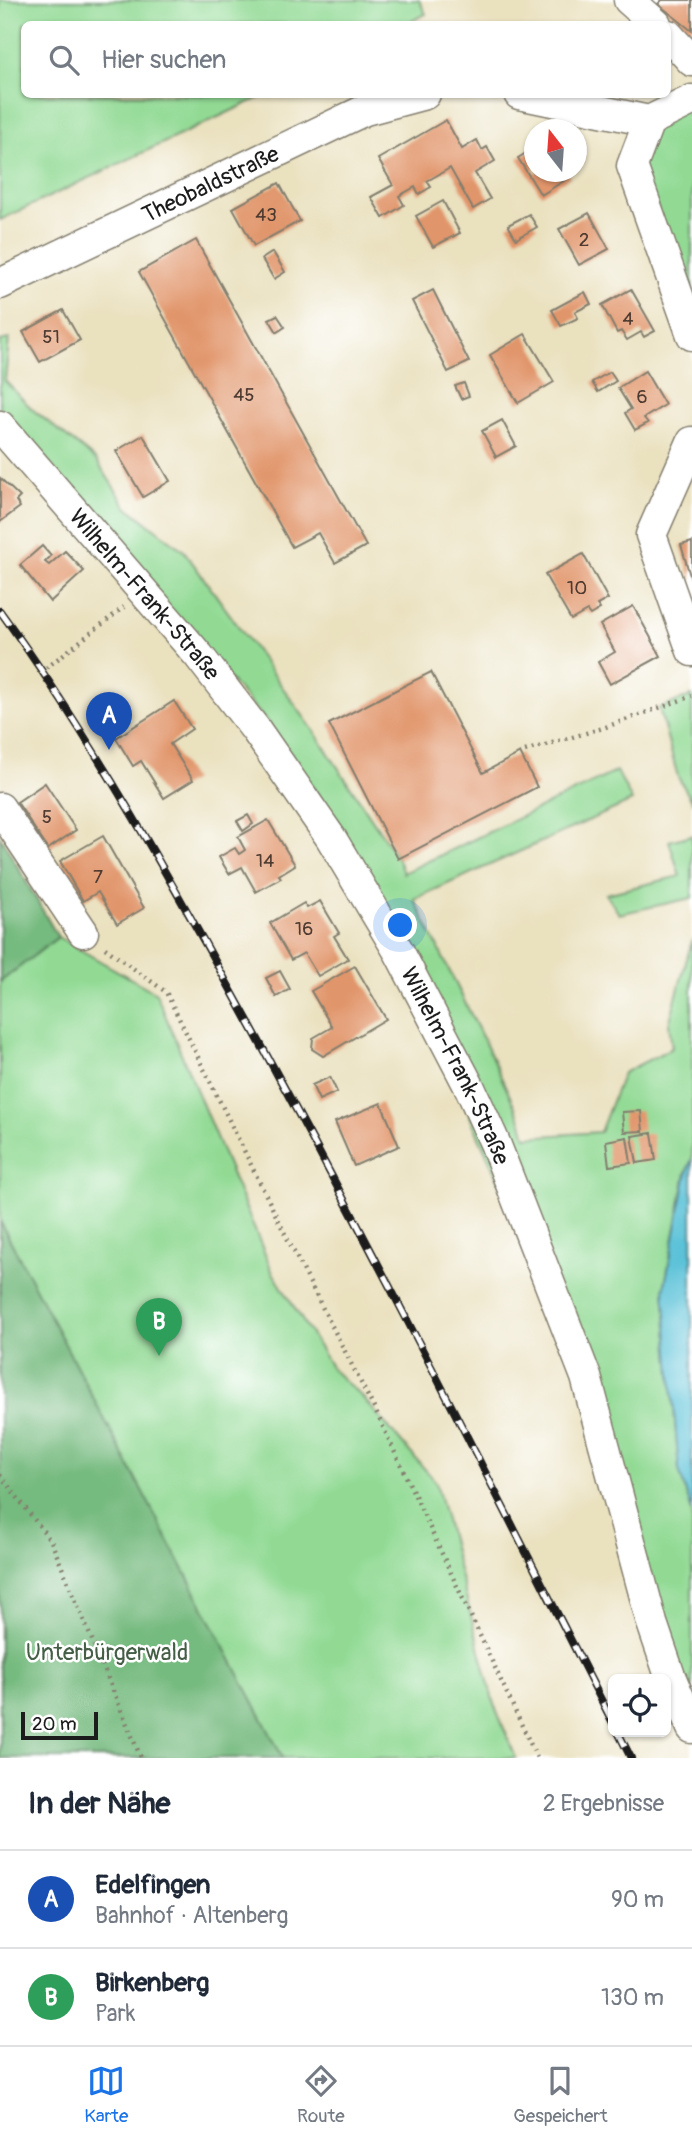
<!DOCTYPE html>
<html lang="de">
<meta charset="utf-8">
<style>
:root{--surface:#fff;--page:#f6f6f7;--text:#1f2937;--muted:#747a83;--line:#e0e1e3;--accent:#1a73e8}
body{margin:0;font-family:Pangolin,sans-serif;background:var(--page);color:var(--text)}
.controls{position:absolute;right:21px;bottom:21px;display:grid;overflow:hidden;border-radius:10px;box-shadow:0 2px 5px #0004}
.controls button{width:63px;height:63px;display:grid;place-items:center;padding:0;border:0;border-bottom:2px solid var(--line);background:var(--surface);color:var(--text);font:35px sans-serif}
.compass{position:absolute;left:524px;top:119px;width:63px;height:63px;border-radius:50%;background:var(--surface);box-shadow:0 2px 5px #0004;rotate:343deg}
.scale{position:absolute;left:21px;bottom:18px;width:77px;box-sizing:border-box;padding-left:7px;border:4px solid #1c1c1c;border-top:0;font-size:19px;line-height:24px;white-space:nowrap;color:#1c1c1c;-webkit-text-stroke:5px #fff;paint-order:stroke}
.you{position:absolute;left:401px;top:926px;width:24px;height:24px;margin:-18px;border:5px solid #fff;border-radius:50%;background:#1a73e8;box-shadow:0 0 0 10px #1a73e833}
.badge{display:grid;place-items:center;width:46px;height:46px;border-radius:50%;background:var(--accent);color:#fff;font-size:23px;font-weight:700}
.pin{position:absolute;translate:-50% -58px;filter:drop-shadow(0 2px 4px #0008)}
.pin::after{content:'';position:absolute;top:37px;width:24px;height:21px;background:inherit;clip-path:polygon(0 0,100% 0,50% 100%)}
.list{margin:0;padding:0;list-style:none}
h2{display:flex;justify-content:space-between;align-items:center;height:91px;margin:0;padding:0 28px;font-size:30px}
h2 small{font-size:23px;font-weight:400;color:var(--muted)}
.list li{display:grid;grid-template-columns:46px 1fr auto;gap:21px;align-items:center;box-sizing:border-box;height:98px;padding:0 28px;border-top:2px solid var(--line)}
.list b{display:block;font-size:26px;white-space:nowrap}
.list p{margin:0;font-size:23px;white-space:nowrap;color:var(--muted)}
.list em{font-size:23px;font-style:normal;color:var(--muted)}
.icon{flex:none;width:38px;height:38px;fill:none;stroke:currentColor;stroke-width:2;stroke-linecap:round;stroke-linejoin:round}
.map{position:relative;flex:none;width:692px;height:1758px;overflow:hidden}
.search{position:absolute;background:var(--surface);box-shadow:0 2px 5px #0004;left:21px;right:21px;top:21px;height:77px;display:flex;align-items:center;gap:18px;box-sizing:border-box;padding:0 24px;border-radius:10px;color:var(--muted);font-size:26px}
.sheet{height:287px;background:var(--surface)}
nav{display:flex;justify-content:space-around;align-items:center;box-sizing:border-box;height:98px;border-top:2px solid var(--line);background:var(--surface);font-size:19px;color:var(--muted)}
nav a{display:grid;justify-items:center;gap:4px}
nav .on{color:var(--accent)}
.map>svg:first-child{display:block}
.green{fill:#92da94;stroke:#577b58;stroke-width:2}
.forest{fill:#75ba7e;stroke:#486b4d;stroke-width:2}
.water{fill:#5bc2d8;stroke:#3c6f7a;stroke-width:2}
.building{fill:#e1956a}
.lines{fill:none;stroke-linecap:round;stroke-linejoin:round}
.minor-casing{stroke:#837e6e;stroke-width:33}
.path{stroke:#837e6e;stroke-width:4.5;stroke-dasharray:2 5;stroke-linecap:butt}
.minor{stroke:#fff;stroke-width:30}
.rail-casing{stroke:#1c1c1c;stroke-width:8}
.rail{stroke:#fff;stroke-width:5;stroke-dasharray:16;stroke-linecap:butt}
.labels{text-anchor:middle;stroke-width:5;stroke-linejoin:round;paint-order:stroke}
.number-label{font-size:19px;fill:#4d3a30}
.street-label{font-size:23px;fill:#1c1c1c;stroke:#fff}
.park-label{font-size:23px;fill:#455e46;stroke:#fff}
</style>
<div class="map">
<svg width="692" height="1758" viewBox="0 0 692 1758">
<rect width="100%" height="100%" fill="#fff"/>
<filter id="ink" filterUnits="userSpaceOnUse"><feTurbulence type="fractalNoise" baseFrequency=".0143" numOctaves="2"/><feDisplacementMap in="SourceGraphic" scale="14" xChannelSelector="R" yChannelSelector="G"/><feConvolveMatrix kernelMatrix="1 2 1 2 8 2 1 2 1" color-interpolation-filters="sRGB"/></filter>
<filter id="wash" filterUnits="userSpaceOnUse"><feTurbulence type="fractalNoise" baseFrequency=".00686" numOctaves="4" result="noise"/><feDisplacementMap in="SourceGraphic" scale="28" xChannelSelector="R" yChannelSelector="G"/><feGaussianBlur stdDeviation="1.57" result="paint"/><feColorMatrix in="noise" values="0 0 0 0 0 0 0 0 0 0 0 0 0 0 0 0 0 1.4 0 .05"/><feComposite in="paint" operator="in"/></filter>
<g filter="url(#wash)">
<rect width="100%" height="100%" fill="#eae1bf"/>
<g class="green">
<path d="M0 0H419L426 14 405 24H24V94L265 95 0 220Z"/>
<path d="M692 100V335L632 166 649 121Z"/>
<path d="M9 339 5 381 32 409 96 460 127 507 184 551 314 731 398 859 403 873 617 771 632 801 414 899 489 1051 522 1122 526 1137 600 1132 623 1073 672 1048 669 1024 692 940V1159L686 1172 664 1290 679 1470 692 1512V1728L586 1377 343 831 268 723 0 420V341Z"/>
<path d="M692 696V801L678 777 659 708Z"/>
<path d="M692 835V898L619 914 606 894 680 876 669 841Z"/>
<path d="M58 937 156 993 272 1271 333 1370 363 1398 436 1482 494 1704 516 1758H0V982Z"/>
</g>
<g class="forest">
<path d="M0 836 58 937 0 982Z"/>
<path d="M0 1221 283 1758H0Z"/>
</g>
<path class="water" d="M692 1159V1512L679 1470 664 1290 687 1172Z"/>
<g id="blocks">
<g class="building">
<path d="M662 0H692V31L658 4Z"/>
<path d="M446 120 462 149 477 140 482 150 487 147 495 161 475 173 490 199 473 209 450 168 427 181 431 187 419 194 415 187 399 196 404 205 383 218 371 197 393 185 378 159Z"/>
<path d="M534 148V172H566L570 177 541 195 518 158Z"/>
<path d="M279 183 300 221 254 246 233 208Z"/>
<path d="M443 201 460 233 433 247 416 216Z"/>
<path d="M589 213 609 249 579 265 559 229Z"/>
<path d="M529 214 537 227 516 239 508 225Z"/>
<path d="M196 240 366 546 335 563 318 533 292 547 139 272Z"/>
<path d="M273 252 285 272 274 279 262 259Z"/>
<path d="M631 289 655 331 644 337 641 332 627 340 621 331 617 333 602 305Z"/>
<path d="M433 290 469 362 448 372 412 301Z"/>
<path d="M585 292 591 304 575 312 578 318 561 326 552 310Z"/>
<path d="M63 310 80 340 40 362 23 332Z"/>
<path d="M277 315 285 327 277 332 269 319Z"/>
<path d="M525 334 554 382 518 403 490 355Z"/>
<path d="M645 371 665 405 644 418 648 423 635 430 625 413 631 409 618 388Z"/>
<path d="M610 372 616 381 598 392 592 382Z"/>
<path d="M464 383 469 396 461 399 455 386Z"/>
<path d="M502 420 516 446 496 457 482 431Z"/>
<path d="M143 435 170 481 143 497 116 451Z"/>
<path d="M0 478 20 497 16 501 20 507 0 522Z"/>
<path d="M692 542V579H691L681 545Z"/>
<path d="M42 546 51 556 45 562 49 565 65 551 84 571 50 602 20 565Z"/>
<path d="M583 554 608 599 597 605 600 609 590 615 587 611 571 620 545 575Z"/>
<path d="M633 606 661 656 610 684 598 662 615 652 600 625Z"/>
<path d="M431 672 483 773 520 753 537 787 398 859 329 724Z"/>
<path d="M174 701 192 729 170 744 193 780 164 798 141 761 133 766 116 738Z"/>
<path d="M45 783 76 830 48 849 17 802Z"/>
<path d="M248 815 253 824 243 831 237 821Z"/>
<path d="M268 820 295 865 279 875 281 878 256 892 242 867 229 874 219 857 235 848 239 854 245 850 238 837Z"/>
<path d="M103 836 144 908 117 924 98 892 83 901 60 861Z"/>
<path d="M320 901 339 933 334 936 348 959 318 976 304 953 291 960 270 923 304 903 307 908Z"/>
<path d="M355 966 386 1019 323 1056 312 1049 313 1038 332 1027 311 991Z"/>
<path d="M280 971 290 989 276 997 266 978Z"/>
<path d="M330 1077 337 1092 319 1100 312 1085Z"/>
<path d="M381 1103 399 1146 354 1166 335 1122Z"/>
<path d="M641 1111 643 1131 624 1132 622 1112Z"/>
<path d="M652 1133 656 1160 637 1163 632 1136Z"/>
<path d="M627 1137 631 1163 609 1166 606 1141Z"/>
</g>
</g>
</g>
<g filter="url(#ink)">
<use href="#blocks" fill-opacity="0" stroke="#837e6e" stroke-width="2"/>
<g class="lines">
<defs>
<g id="minor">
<path d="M629 0 656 24"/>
<path d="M668 35 692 61"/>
<path d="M519 94 649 121 692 100"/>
<path d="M649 121 632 166 692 335"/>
<path id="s1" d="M0 284 365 110 425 94"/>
<path id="s2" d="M0 426 199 656 256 730 331 838 399 952 470 1088 495 1143 586 1377 652 1623 670 1676 692 1728"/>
<path d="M692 442 651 535 692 651"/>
<path d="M0 808 83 932"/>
</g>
</defs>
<use href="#minor" class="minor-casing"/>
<g class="path">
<path d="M46 668 124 607"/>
<path d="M525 751 603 728 692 696"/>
<path d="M105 948 166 992 294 1252 377 1414 537 1758"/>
<path d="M0 1475 51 1541 141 1758"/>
</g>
<use href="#minor" class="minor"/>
<defs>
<g id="rail">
<path d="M0 611C94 741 171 881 248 1021 375 1252 493 1488 613 1723"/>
<path d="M618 1732 631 1758"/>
</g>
</defs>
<use href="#rail" class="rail-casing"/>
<use href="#rail" class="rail"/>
</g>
</g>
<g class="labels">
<g class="number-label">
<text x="266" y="221">43</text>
<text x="584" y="246">2</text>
<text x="628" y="325">4</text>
<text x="51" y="343">51</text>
<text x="244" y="401">45</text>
<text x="642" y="403">6</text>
<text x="577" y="594">10</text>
<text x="47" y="823">5</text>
<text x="265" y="867">14</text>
<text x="98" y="883">7</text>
<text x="304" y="935">16</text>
</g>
<g class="street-label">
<text dy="8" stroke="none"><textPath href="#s1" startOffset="233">Theobaldstraße</textPath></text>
<text dy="8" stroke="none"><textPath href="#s2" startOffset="222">Wilhelm-Frank-Straße</textPath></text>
<text dy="8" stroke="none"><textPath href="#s2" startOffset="789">Wilhelm-Frank-Straße</textPath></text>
</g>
<g class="park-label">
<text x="107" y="1660">Unterbürgerwald</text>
</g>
</g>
</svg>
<div class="controls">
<button><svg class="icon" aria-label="locate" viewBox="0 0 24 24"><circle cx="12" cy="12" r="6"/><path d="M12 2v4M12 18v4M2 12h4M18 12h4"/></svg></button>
</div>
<svg class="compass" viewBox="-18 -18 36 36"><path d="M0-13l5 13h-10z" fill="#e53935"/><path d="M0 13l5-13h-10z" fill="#747a83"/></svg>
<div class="scale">20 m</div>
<div class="you"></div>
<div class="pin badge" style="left:109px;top:750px;background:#1a4fb4">A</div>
<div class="pin badge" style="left:159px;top:1356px;background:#2e9e5b">B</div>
<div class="search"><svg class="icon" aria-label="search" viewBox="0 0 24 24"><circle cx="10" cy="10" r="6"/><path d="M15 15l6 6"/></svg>Hier suchen</div>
</div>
<section class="sheet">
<h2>In der Nähe<small>2 Ergebnisse</small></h2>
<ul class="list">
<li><span class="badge" style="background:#1a4fb4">A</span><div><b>Edelfingen</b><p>Bahnhof · Altenberg</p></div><em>90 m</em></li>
<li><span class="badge" style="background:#2e9e5b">B</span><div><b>Birkenberg</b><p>Park</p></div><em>130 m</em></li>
</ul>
</section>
<nav>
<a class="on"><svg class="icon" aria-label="map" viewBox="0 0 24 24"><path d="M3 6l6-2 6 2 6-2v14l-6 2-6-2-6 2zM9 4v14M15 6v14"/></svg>Karte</a>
<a><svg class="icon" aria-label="directions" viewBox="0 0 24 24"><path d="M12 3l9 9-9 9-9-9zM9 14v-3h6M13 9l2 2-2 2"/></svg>Route</a>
<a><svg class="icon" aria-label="saved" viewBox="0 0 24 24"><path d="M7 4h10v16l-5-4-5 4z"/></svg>Gespeichert</a>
</nav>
